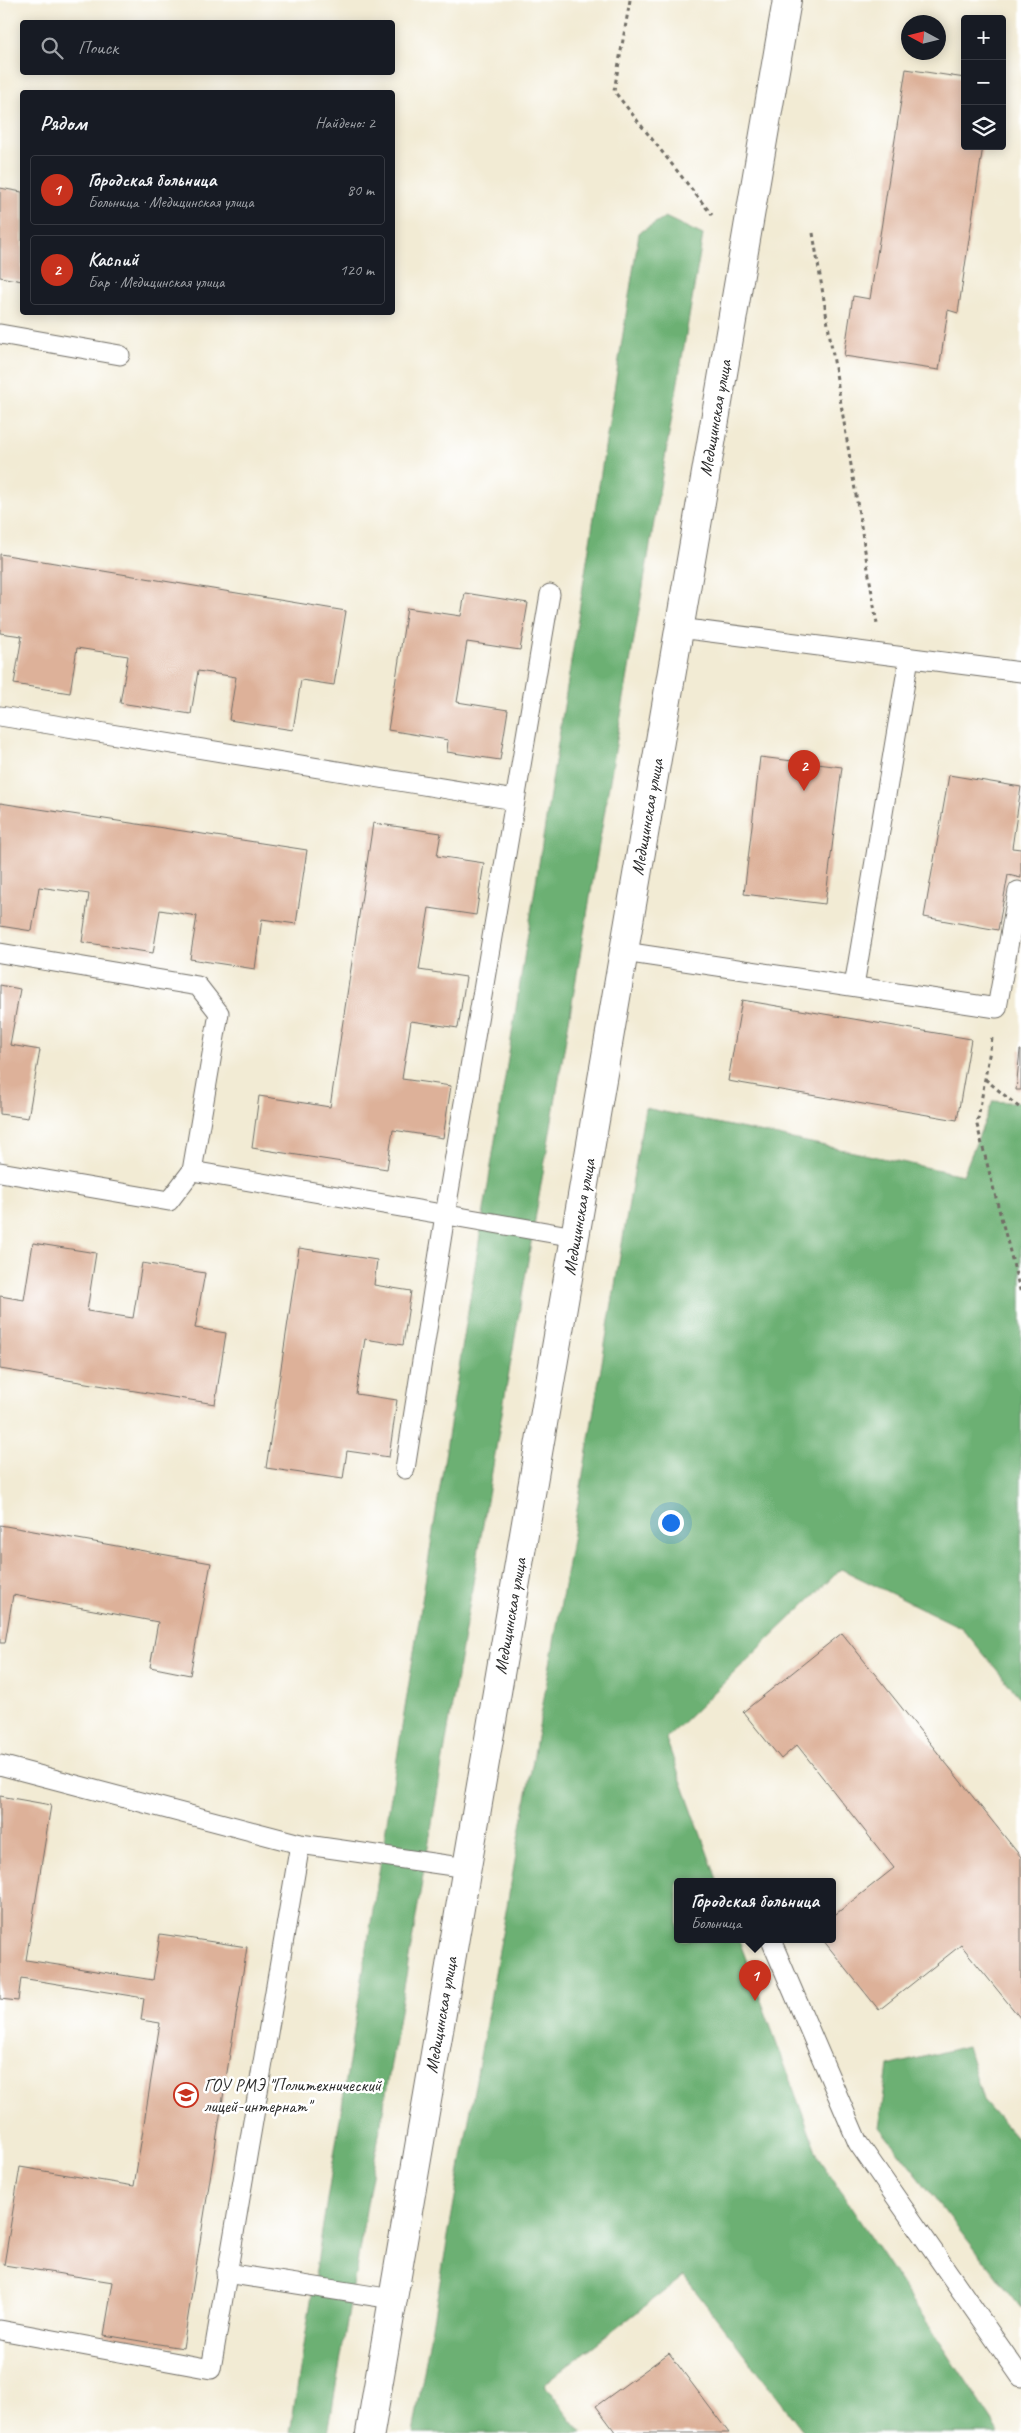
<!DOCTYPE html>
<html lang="ru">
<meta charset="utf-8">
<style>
:root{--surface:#171b24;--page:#20242c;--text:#f1f3f6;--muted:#9ea1a6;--line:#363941;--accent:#c8321e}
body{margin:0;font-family:Caveat,sans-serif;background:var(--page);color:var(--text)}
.controls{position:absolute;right:15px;top:15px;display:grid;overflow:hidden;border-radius:5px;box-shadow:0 2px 12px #0003}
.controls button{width:45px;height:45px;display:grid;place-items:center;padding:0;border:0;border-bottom:1px solid var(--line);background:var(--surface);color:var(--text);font:25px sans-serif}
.compass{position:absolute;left:901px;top:15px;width:45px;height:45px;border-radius:50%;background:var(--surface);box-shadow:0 2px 12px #0003;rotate:277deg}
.you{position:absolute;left:670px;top:1522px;width:18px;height:18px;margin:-12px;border:4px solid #fff;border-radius:50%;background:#1a73e8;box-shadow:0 0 0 8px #1a73e833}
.badge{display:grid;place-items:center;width:32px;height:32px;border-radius:50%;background:var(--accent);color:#fff;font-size:16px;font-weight:700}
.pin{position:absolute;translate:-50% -41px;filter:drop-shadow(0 1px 2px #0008)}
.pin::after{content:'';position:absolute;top:26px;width:18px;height:15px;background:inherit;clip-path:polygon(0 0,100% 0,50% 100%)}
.popup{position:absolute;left:674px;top:1878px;width:162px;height:65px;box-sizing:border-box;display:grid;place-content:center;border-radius:5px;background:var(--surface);filter:drop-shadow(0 1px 4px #0005);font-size:16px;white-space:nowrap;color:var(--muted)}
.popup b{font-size:19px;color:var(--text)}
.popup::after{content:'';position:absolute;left:50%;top:100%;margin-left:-10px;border:10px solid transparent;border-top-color:var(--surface)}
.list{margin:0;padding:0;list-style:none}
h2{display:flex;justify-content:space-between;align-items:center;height:65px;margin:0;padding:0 20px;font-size:21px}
h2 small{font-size:16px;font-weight:400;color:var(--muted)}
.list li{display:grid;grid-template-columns:32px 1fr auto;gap:15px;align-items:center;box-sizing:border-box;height:70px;margin:0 10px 10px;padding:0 10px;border:1px solid var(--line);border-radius:5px}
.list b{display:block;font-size:19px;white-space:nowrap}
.list p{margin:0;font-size:16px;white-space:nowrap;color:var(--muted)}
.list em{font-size:16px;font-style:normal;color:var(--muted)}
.icon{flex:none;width:28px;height:28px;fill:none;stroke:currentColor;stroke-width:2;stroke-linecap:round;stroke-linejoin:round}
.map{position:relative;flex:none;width:1021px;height:2433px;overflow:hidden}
.search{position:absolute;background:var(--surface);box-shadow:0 2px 12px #0003;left:20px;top:20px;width:375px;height:55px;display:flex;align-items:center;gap:12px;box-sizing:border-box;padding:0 18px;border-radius:5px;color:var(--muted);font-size:19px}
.panel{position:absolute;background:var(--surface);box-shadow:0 2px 12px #0003;left:20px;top:90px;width:375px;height:225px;border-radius:5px}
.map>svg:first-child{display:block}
.forest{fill:#6cb073;stroke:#4c6e4f}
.building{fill:#ddb199}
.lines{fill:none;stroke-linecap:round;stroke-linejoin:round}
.lane-casing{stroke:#716e66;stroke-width:21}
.secondary-casing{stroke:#716e66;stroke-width:30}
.path{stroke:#716e66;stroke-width:3;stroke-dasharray:4 4;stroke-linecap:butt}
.lane{stroke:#fff;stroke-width:19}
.secondary{stroke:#fff;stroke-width:28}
.labels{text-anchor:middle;stroke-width:5;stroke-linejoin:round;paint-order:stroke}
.street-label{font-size:18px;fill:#2b2b2b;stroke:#fff}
.poi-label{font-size:18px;fill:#2b2b2b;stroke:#fff;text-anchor:start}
</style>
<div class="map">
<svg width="1021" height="2433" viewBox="0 0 1021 2433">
<rect width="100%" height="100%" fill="#fff"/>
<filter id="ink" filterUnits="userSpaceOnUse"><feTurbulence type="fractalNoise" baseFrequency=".02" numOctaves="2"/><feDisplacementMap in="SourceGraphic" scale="10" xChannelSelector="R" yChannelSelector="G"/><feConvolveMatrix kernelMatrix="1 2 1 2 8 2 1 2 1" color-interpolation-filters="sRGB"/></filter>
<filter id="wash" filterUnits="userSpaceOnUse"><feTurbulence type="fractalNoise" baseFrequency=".0096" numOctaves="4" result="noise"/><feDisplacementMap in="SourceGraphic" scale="20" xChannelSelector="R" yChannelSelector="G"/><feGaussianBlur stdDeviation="1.12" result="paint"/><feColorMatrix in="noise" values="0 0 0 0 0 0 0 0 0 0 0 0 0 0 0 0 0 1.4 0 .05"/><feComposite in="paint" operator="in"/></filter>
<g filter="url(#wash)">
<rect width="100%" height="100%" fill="#f2ebd4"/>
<g class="forest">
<path d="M665 217 703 235 328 2433H290L639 233Z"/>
<path d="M993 1101 1021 1103V1699L962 1628 841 1569 666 1739 718 1882H678V1940H739L819 2159 1000 2433H805L684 2276 544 2384 582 2433H413L567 1569 645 1108 963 1175Z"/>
<path d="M967 2046 983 2100 1021 2143V2308L879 2127 888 2066Z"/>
</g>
<g id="blocks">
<g class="building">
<path d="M906 69 965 78V146H983L958 313 948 310 939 370 844 356 853 296 870 299Z"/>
<path d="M0 188 22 192V281L0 277Z"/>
<path d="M0 554 346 611 334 685 301 680 293 730 229 720 236 677 198 671 191 714 120 703 128 656 77 648 70 693 14 684 22 636 0 633Z"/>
<path d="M465 593 528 603 520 650 467 642 457 702 508 710 500 760 447 752 448 740 388 730 407 608 461 616Z"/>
<path d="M760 757 842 767 825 904 744 894Z"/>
<path d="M949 775 1021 787 1012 848 1021 849V878L1008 875 998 930 924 917Z"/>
<path d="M0 803 307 850 296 924 262 919 255 969 190 959 197 916 160 910 153 953 82 942 89 894 39 887 32 931 0 926Z"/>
<path d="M373 823 441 833 437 856 484 863 476 915 429 908 419 970 466 977 458 1028 411 1021 402 1079 451 1086 443 1138 393 1130 387 1169 252 1148 259 1096 330 1107Z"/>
<path d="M0 985 20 989 10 1045 40 1050 28 1118 0 1114Z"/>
<path d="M742 1000 971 1039 957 1120 728 1081Z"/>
<path d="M1020 1050H1021V1090H1016Z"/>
<path d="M33 1243 96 1253 87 1311 133 1318 142 1263 205 1273 195 1328 226 1333 215 1404 0 1369V1296L24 1300Z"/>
<path d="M299 1248 377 1260 374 1285 411 1291 403 1345 365 1339 356 1394 397 1400 389 1457 347 1451 343 1479 266 1468Z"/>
<path d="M0 1525 211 1563 190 1675 150 1667 158 1622 13 1595 5 1643H0Z"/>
<path d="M842 1633 1021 1857V2019L961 1945 879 2010 823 1940H832V1917L894 1868 797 1745 781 1759 743 1712Z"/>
<path d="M0 1796 51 1805 26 1960 153 1980 160 1934 247 1947 183 2348 104 2335 113 2282 4 2265 20 2167 134 2186 160 2023 141 2020 144 1998 21 1978 18 2001 0 1999Z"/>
<path d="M669 2353 729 2433H616L596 2406Z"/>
</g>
</g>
</g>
<g filter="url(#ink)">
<use href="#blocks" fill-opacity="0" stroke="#716e66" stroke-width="1"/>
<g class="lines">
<defs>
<g id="lane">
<path d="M0 334 120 355"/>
<path d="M679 628 1021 672"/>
<path d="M0 716 515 800"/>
<path d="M624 952 997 1008 1018 891"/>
<path d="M0 953 198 986 219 1013 192 1171"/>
<path d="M854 986 909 658"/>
<path d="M0 1172 169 1201 192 1171 575 1237"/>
<path d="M405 1469 445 1215 550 594"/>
<path d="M0 1765 300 1844 467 1868"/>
<path d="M771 1940 858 2143 1021 2377"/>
<path d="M226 2273 393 2299"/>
<path d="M0 2330 211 2369 300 1844"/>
</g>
<path id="secondary" d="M370 2433 787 0"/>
</defs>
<use href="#lane" class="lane-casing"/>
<use href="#secondary" class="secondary-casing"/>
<g class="path">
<path d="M630 0 614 91 712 215"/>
<path d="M813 233 877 624"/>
<path d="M992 1038 977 1125 1021 1294"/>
<path d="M985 1079 1021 1109"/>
</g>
<use href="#lane" class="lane"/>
<use href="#secondary" class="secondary"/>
</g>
</g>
<defs>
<symbol id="school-ring" viewBox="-11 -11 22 22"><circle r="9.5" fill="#fff" stroke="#c8321e" stroke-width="1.5"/><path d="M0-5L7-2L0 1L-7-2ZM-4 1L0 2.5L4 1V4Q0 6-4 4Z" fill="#c8321e"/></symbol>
</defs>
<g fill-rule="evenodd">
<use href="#school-ring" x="172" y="2081" width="28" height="28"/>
</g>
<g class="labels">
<g class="street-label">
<text transform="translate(715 418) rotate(-80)" y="6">Медицинская улица</text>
<text transform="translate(647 817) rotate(-80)" y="6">Медицинская улица</text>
<text transform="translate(579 1217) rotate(-80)" y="6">Медицинская улица</text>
<text transform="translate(510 1616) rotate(-80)" y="6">Медицинская улица</text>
<text transform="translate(441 2015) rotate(-80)" y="6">Медицинская улица</text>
</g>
<g class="poi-label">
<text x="204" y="2091">ГОУ РМЭ "Политехнический<tspan x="204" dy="21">лицей-интернат"</tspan></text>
</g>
</g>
</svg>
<div class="controls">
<button>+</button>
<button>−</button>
<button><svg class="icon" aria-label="layers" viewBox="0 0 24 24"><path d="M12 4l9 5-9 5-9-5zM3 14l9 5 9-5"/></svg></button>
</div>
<svg class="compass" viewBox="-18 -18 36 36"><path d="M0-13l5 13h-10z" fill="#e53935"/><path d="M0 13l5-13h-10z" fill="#9ea1a6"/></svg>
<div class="you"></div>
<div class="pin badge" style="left:755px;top:2001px">1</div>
<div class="popup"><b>Городская больница</b>Больница</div>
<div class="pin badge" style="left:804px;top:791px">2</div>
<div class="search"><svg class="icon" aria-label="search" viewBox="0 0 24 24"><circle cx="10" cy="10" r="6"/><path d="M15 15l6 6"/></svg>Поиск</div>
<section class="panel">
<h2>Рядом<small>Найдено: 2</small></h2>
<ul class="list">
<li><span class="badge">1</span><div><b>Городская больница</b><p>Больница · Медицинская улица</p></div><em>80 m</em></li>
<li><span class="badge">2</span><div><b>Каспий</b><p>Бар · Медицинская улица</p></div><em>120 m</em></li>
</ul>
</section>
</div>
